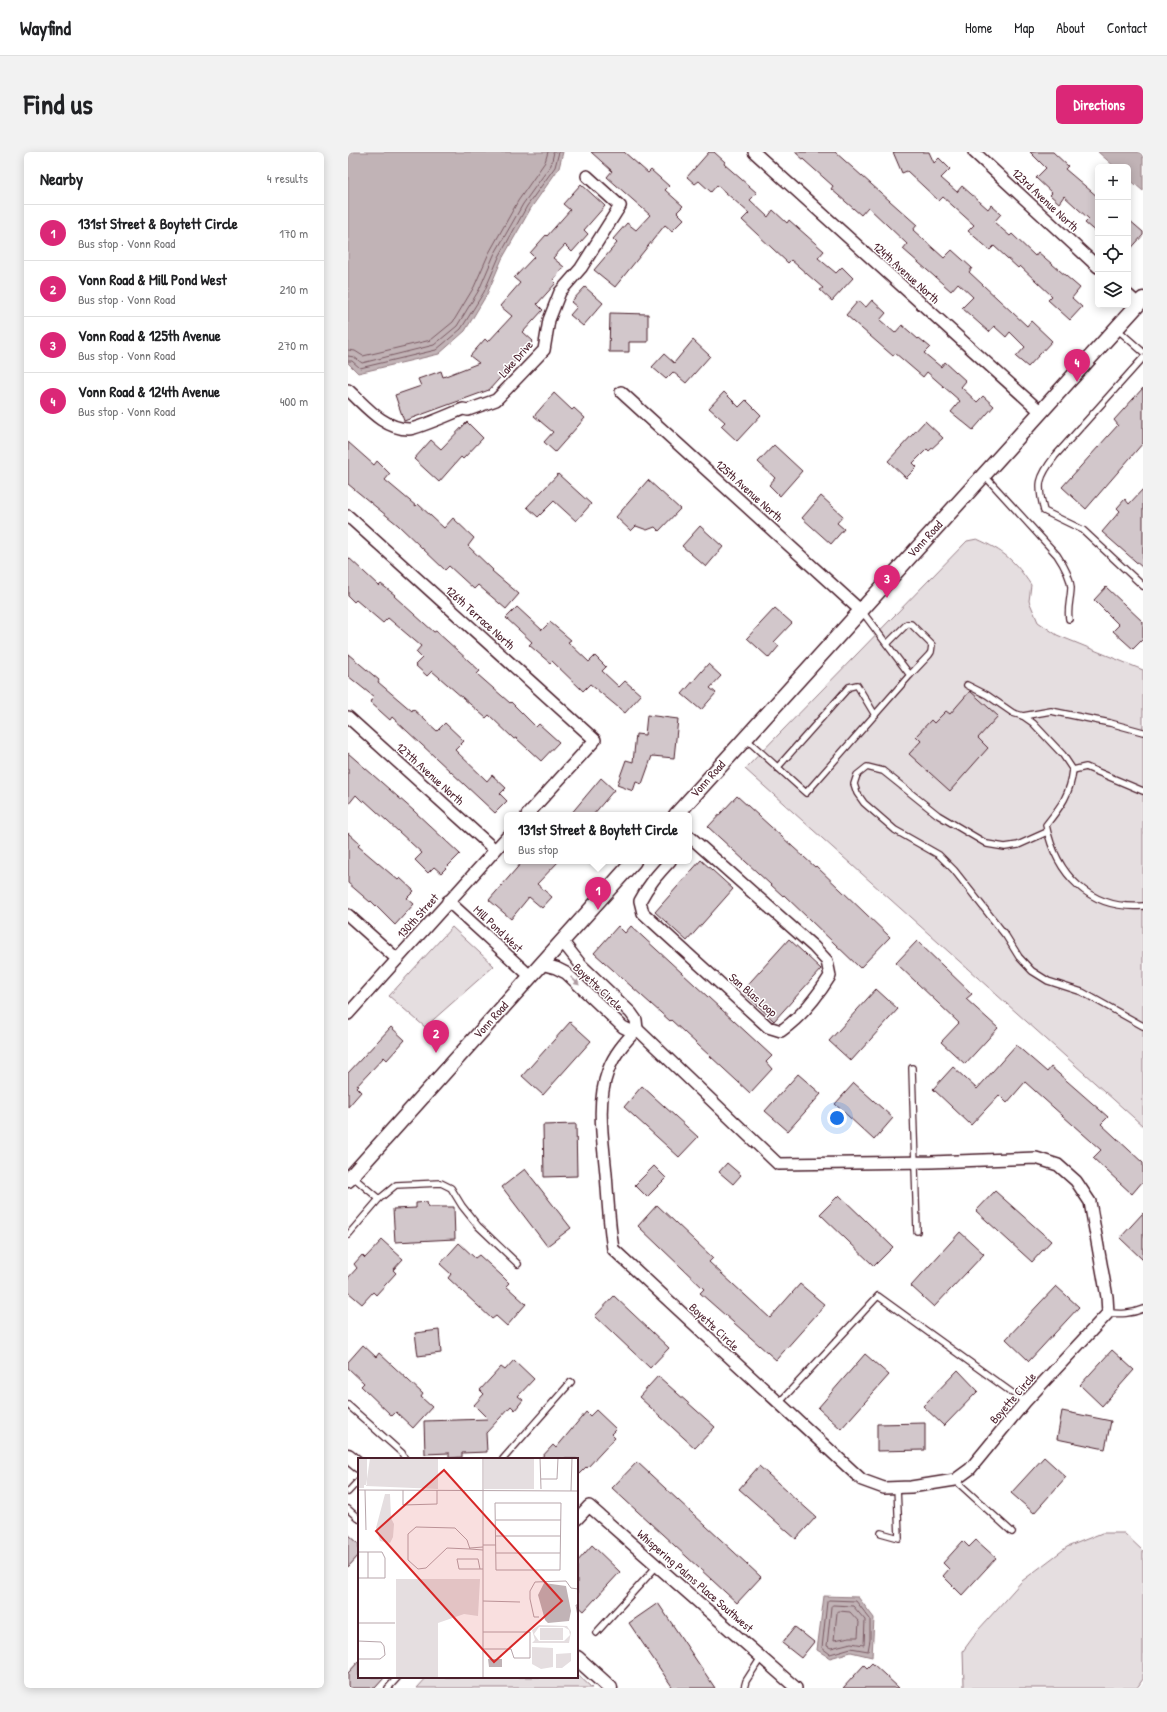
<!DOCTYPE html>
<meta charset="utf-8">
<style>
:root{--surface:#fff;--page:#f2f2f2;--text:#202124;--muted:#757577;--line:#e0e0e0;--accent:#db2777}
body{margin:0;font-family:"Patrick Hand",sans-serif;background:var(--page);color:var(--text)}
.controls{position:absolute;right:12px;top:12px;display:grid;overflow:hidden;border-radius:6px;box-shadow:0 2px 10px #0003}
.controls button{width:36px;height:36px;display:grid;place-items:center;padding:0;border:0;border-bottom:1px solid var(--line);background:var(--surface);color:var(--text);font:20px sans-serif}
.you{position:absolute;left:489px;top:966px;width:14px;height:14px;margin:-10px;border:3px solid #fff;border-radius:50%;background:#1a73e8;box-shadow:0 0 0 6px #1a73e833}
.badge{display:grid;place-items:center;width:26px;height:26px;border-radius:50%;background:var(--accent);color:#fff;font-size:13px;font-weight:700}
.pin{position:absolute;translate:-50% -33px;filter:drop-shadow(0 1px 2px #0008)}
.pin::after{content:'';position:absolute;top:21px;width:14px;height:12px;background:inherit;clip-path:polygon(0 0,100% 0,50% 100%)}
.popup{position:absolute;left:156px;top:660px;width:188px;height:52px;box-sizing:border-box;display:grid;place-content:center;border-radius:6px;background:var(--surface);filter:drop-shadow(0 1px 3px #0005);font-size:13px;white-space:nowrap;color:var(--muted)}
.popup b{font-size:15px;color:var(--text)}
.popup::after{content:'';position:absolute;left:50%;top:100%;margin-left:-8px;border:8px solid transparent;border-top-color:var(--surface)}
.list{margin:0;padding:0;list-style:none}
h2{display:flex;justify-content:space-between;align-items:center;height:52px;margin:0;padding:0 16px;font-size:17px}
h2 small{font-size:13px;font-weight:400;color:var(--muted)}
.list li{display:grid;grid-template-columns:26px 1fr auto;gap:12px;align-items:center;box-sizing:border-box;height:56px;padding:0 16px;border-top:1px solid var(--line)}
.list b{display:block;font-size:15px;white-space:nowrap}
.list p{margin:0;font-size:13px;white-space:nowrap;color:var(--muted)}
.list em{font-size:13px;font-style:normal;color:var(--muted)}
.icon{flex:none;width:22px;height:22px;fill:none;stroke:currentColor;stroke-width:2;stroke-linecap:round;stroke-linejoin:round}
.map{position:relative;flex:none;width:795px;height:1536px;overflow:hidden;border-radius:6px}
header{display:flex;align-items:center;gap:24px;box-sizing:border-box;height:56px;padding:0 20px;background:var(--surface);border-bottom:1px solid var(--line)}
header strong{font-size:19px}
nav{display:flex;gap:22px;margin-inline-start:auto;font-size:14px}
.intro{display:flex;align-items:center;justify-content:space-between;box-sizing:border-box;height:96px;padding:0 24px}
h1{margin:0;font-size:28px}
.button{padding:10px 18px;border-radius:6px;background:var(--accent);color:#fff;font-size:14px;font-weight:700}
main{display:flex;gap:24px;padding:0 24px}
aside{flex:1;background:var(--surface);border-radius:6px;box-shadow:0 2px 10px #0003}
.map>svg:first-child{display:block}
.green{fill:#e5dee0;stroke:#987e86}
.water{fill:#c1b3b6;stroke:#91787e}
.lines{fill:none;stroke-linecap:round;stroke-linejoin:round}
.shore{stroke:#7a5a63;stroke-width:1}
.building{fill:#d2c7cb;stroke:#4a1f2b}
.service-casing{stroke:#4a1f2b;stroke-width:8}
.minor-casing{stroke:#4a1f2b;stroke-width:14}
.tertiary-casing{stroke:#4a1f2b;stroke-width:17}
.service{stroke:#fff;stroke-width:5.5}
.minor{stroke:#fff;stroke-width:11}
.tertiary{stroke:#fff;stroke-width:14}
.oneway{fill:#ae9aa0}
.labels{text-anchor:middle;stroke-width:3;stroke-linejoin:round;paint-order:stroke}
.street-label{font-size:12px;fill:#4a1f2b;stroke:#fff}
.inset-road{fill:none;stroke:#b7a5aa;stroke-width:1}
.view{fill:#d62828;fill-opacity:0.15;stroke:#d62828;stroke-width:2}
.inset-edge{fill:none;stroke:#4a1f2b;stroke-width:2}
</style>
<header>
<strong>Wayfind</strong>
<nav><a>Home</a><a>Map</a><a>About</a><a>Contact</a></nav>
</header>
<div class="intro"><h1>Find us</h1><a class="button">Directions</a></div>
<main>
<aside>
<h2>Nearby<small>4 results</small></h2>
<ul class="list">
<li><span class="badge">1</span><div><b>131st Street &amp; Boytett Circle</b><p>Bus stop · Vonn Road</p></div><em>170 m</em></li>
<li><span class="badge">2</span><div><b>Vonn Road &amp; Mill Pond West</b><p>Bus stop · Vonn Road</p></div><em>210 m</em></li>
<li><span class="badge">3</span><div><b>Vonn Road &amp; 125th Avenue</b><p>Bus stop · Vonn Road</p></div><em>270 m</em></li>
<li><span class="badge">4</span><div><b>Vonn Road &amp; 124th Avenue</b><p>Bus stop · Vonn Road</p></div><em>400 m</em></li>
</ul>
</aside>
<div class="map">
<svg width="795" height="1536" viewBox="0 0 795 1536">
<rect width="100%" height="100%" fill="#fff"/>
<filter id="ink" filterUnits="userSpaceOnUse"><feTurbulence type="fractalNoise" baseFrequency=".025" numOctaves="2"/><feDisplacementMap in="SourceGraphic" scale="8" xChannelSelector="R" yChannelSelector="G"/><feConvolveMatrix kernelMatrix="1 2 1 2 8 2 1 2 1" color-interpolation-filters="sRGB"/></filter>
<g filter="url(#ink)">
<g class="green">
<path d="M629 387C656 399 667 409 683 433L681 449 690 470 709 483 795 518V974L397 617 619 389Z"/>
<path d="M104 775 146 814 77 875 41 844Z"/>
<path d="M754 1381H776L795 1399V1527L789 1536H614L616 1534 615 1499 631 1477 674 1429 719 1395Z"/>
<path d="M229 1522 244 1536H69L79 1525H229Z"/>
</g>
<g class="water">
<path d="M0 0H215L211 16 183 56 154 107 139 142 117 179 91 202 10 221 0 211Z"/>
<path d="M750 0H795V39L780 26V15H767Z"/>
<path d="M476 1444 510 1445 526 1466 524 1505 503 1500 482 1506 469 1498Z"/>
</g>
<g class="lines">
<g class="shore">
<path d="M0 198 7 199 15 204 83 188 105 170 126 135 141 101 170 49 197 10 200 0"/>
<path d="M0 204 6 205 14 211 86 193 109 174 131 138 146 103 175 52 203 13 206 0"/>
<path d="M0 209H4L12 216 88 198 113 177 136 140 151 105 179 54 207 15 211 0"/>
<path d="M481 1448 508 1449 522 1467V1488L520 1499 503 1496 482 1502 474 1496 479 1450Z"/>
<path d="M485 1453 505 1454 517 1468 516 1493 503 1491 483 1496 479 1494 483 1455Z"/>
<path d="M491 1459 502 1460 511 1470 510 1485H502L486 1488 489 1461Z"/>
</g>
</g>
<g class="building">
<path d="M243 0H276L300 21 303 18 321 34 317 38 335 54 329 60 336 67 324 79 317 73 267 135 246 118 269 91 265 87 279 71 288 78 302 63 259 25 264 19Z"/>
<path d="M361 0H366L377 10 376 12 409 41 402 48 420 65 425 58 439 71 441 68 476 99 470 106 488 121 494 115 505 126 484 149 472 138 475 136 443 108 440 111 394 68 401 61 369 33 363 40 351 29 347 32 339 25Z"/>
<path d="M447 0H487L569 73 565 78 596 106 604 98 624 116 621 120 679 174 683 169 704 189 680 215 668 205 677 195 662 180 658 185 646 174 641 180 614 156 625 145 610 131 603 139 555 97 559 92 520 55 513 63 483 37 485 34Z"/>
<path d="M545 0H581L586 11 591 6 602 17 593 26 609 40 614 34 640 57 643 53 653 62 646 70 662 84 664 82 687 104 690 100 732 136 724 146 734 155 722 168 700 148 704 144 672 114 670 116 646 94 642 98 620 79 626 73 595 45 591 49 559 19 554 21Z"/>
<path d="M682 0H705L720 14 717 17 750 45V82L737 71 741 67 716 44 711 51 702 43 704 41 688 26 698 16Z"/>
<path d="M233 32 257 54 236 78 240 82 224 100 217 93 205 106 216 115 205 128 208 131 189 152 195 158 175 180 185 189 141 238 56 269 47 243 73 234 70 227 93 219 95 225 131 211 122 204 137 187 140 190 164 164 152 154 172 131 166 126 186 105 182 101 198 83 199 84 222 58 215 52Z"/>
<path d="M780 67 795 80V83L780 100Z"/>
<path d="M237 135 255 151 235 174 222 163 229 155 223 150Z"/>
<path d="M524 148 538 161 532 168 547 181 554 173 570 187 571 186 582 195 576 201 593 215 597 210 618 229 613 235 629 250 635 244 646 254 625 278 603 260 612 249 579 220 575 225 547 201 545 204 498 163 510 149 518 155Z"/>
<path d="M262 161 300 162V190H281V200H261Z"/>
<path d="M345 188 362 204 338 231 325 220 318 227 304 215 316 202 326 211Z"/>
<path d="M795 236V291L738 357 714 335 770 273 766 268Z"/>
<path d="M376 240 391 255 398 248 413 263 389 289 373 274 377 270 361 256Z"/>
<path d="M206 241 224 258 226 256 237 266 207 300 196 290 205 280 186 264Z"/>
<path d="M577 269 595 286 581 299 579 297 565 311 569 315 558 326 540 309Z"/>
<path d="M119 270 135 286 115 307 113 305 91 330 66 307 83 288 93 297Z"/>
<path d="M0 290 26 313 29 309 42 322 37 328 68 354 70 352 96 376 105 366 126 386 120 394 145 418 144 419 171 442 158 457 130 433 126 437 101 414 97 418 50 373 0 332Z"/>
<path d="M426 293 454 319 432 344 421 333 427 326 410 310Z"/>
<path d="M210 322 243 352 228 369 206 349 190 365 179 355Z"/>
<path d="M300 328 332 357 311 379 307 375 299 378 288 374 283 379 268 365Z"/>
<path d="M795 337V416L754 380 772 359 769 356 777 347 781 352Z"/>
<path d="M473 344 495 364 489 371 496 377 483 392 454 366Z"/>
<path d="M352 374 375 395 358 415 334 394Z"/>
<path d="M0 405 31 434 33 432 47 443 46 444 86 480 88 479 132 519 129 522 162 551 163 550 188 575 191 572 211 590 193 609 168 586 166 587 141 563 138 566 84 519 79 524 67 513 74 506 68 500 73 494 40 466 35 471 8 448 6 450 0 444Z"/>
<path d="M758 435 795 470V487L785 497 765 479 771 473 746 448Z"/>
<path d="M169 455 194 478 202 470 223 488 220 490 241 510 247 504 258 515 254 519 271 535 277 529 293 543 277 561 242 532 235 539 204 509 202 511 181 493 184 490 158 466Z"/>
<path d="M427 456 444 471 426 490 431 494 421 506 399 486Z"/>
<path d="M0 502 31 528 30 530 64 559 65 557 89 579 97 571 116 589 107 598 139 629 144 623 158 636 152 642 159 649 147 661 44 565 42 568 22 550 26 545 0 524Z"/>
<path d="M360 512 373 524 362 536 368 541 353 558 334 542Z"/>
<path d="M622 539 650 564 630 586 640 596 602 639 561 602 573 589 568 584 583 568 586 571 598 559 602 562Z"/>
<path d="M299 563 330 567 326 606 304 604 294 632 288 630 285 639 269 633 278 608 285 610 288 582 297 583Z"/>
<path d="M0 601 66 659 112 702 93 721 86 715 80 721 67 708 74 701 16 648 15 650 8 643 0 653Z"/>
<path d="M253 626 266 638 245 663H222Z"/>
<path d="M389 644 467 715 468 714 542 785 512 816 436 743 435 744 360 675Z"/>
<path d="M0 681 12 692 10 694 50 728 52 726 66 739 59 746 66 752 47 773 23 749 22 750 0 731Z"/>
<path d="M353 708 385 737 339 789 307 760Z"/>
<path d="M175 709H211L189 732 204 745 194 756 181 745 163 767 141 748Z"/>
<path d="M270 774 277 781 283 774 424 904 418 910 424 917 402 941 323 868 322 869 246 801Z"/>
<path d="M441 787 473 817 426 869 394 839Z"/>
<path d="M569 789 624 842 618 847 650 876 617 912 593 890 611 871 548 811Z"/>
<path d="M528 837 550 857 503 909 481 889Z"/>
<path d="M222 870 243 889 195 943 174 924Z"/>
<path d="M43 875 57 888 39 908 36 905 8 935 13 940 0 955V921Z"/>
<path d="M668 893 699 920 703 915 760 965 753 972 795 1011V1029L784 1042 745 1006 753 998 677 930 659 951 651 943 623 973 585 937 605 915 629 937Z"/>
<path d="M450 922 473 942 440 979 417 959Z"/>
<path d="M506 931 545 966 526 988 487 952Z"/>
<path d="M294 934 350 985 331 1005 276 955Z"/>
<path d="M228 972 229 1024 196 1025 195 973Z"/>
<path d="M379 1011 393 1023 385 1032 371 1020Z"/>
<path d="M306 1014 318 1026 299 1045 287 1033Z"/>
<path d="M177 1017 223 1076 199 1094 154 1035Z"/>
<path d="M647 1039 703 1089 684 1110 628 1059Z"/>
<path d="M491 1043 545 1095 526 1114 472 1062Z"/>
<path d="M79 1050 80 1055H106L107 1087 47 1090 45 1057 68 1056V1051Z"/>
<path d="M309 1053 365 1106 361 1110 422 1166 452 1132 477 1153 428 1208 352 1141 356 1137 290 1074Z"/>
<path d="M795 1061V1108L772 1086Z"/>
<path d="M612 1080 636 1102 586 1155 563 1134Z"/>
<path d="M34 1088 55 1107 45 1118 48 1121 28 1143 25 1140 14 1152 0 1140V1126L9 1116 6 1112 14 1103 17 1106Z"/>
<path d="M111 1091 127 1106 131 1103 153 1123 161 1131 158 1134 178 1152 159 1174 148 1164 144 1167 100 1126 103 1122 92 1112Z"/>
<path d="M708 1134 731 1155 681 1209 658 1187Z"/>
<path d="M266 1144 321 1196 302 1216 247 1164Z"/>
<path d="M91 1178 93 1201 70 1204 67 1181Z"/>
<path d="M15 1193 28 1205 31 1201 75 1242 73 1245 84 1255 65 1276 48 1260 44 1264 13 1234 16 1231 0 1216V1210Z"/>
<path d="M764 1198 786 1218 754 1254 732 1233Z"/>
<path d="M517 1202 541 1223 493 1277 470 1256Z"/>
<path d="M166 1208 186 1227 170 1244 175 1248 167 1258 163 1254 138 1281 139 1300 114 1301V1305L101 1306V1301L77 1302 76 1269 140 1267 126 1253 136 1242 132 1238 153 1215 157 1218Z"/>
<path d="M610 1218 630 1239 596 1274 575 1254Z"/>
<path d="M310 1224 367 1275 347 1296 291 1245Z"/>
<path d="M248 1258 268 1277 263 1282 267 1286 239 1316 238 1315 229 1324V1307H192L205 1293 208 1296 238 1260 242 1264Z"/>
<path d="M714 1259 763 1269 757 1297 709 1287Z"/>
<path d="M577 1271V1298L529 1299V1272Z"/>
<path d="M696 1305 718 1325 686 1361 663 1341Z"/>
<path d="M289 1310 413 1425 389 1451 264 1336Z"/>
<path d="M411 1314 468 1365 448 1387 391 1337Z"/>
<path d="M0 1382 11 1392V1403L0 1415Z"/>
<path d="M628 1388 648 1406 614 1443 595 1424 601 1417 595 1411 615 1389 621 1395Z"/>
<path d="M244 1393 272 1420 236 1459 229 1453V1410Z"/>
<path d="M310 1451 367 1536H325L281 1471Z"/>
<path d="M447 1475 466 1490 453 1506 434 1491Z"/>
<path d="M11 1509V1525H37L27 1536H0V1521Z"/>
<path d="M524 1511 551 1536H495L516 1513 519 1516Z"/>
</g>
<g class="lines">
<defs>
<g id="service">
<path d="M769 177 795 200"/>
<path d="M795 206 707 304C690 326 689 332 696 359L735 378 795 434"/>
<path d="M636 323 709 403C715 412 722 424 723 435 723 446 719 456 721 467"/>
<path d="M539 492 559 472H563L584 493 583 500 581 503 562 523"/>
<path d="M619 533 639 543 665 561 675 564 685 571 715 603 725 618C722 643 713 654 698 673 708 722 741 758 795 754"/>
<path d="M675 564 703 559 762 571 795 580"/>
<path d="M397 586 458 641 562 523 513 458"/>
<path d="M429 616 501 535 509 533 527 563"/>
<path d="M725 618 738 615 795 639"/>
<path d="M699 680 670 693 657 695 639 692 590 663 535 619 519 615 509 623 506 632 509 641 516 651 547 678 591 703 606 718 658 784 671 805 684 819 700 829 734 840 795 874"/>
<path d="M564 916 569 1079"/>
<path d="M4 1024 31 1047 48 1033 93 1031 103 1036 114 1054 130 1074 170 1112"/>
<path d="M0 1083 31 1047"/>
<path d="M760 1161C773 1162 783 1162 795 1157"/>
<path d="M430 1252 530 1144 677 1250"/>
<path d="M0 1253 54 1301 57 1307"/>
<path d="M155 1307 223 1230"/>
<path d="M607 1328 664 1380"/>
<path d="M0 1340 11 1328"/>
<path d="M0 1357 11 1367"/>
<path d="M533 1381 551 1386 549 1334"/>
<path d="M248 1481 309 1414"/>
<path d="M40 1536 50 1525"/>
<path d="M396 1536 398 1529 414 1504"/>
</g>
<g id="minor">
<path d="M406 0 693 260"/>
<path d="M626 0 750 115"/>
<path d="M780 143 790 152"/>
<path d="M0 238C17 253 35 277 61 277 69 277 105 261 115 257L120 258 148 248 196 198 201 168 212 140 233 116 272 54 239 24"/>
<path d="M273 240 512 458"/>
<path d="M0 364 247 588 179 663"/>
<path d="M0 565 147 698"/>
<path d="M322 709C309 723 301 732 292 749L295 761 420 875 433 879C453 865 469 845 482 824L479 809 466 795 341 684"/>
<path d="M100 749 182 824"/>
<path d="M0 763 49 807"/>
<path d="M193 812 208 816 218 821 275 875 281 878 289 877 288 868 283 861 233 813 214 789"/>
<path d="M0 862 159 685"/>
<path d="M289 877 430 1012 583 1010 688 1006 710 1013 728 1029 742 1050 759 1145 760 1161 677 1250 622 1317 607 1328 563 1335 536 1336 514 1328 265 1097C261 1072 260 1047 258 1022 255 988 248 951 260 919 266 902 277 890 289 877Z"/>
<path d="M229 1367 241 1354 448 1536"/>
</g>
<g id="tertiary">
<path d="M328 663 795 147"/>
<path d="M0 1028 286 709"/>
<path d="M0 1304 11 1313"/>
<path d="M229 1506 262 1536"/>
</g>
</defs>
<use href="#service" class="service-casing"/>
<use href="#minor" class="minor-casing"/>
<use href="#tertiary" class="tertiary-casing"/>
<use href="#service" class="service"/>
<use href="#minor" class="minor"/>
<use href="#tertiary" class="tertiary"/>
</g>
<defs><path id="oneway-solid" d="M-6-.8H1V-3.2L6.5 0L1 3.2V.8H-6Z"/></defs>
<use class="oneway" href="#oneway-solid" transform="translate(227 829) rotate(43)"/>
</g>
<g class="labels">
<g class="street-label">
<text transform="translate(697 48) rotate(43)" y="4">123rd Avenue North</text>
<text transform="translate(558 121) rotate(42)" y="4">124th Avenue North</text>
<text transform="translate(168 207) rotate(-48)" y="4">Lake Drive</text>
<text transform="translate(401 339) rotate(42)" y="4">125th Avenue North</text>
<text transform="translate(577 387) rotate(-47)" y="4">Vonn Road</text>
<text transform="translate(132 466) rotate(42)" y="4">126th Terrace North</text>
<text transform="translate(82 622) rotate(42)" y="4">127th Avenue North</text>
<text transform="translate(360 627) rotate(-48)" y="4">Vonn Road</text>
<text transform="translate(70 764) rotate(-48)" y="4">130th Street</text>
<text transform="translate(150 777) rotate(43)" y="4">Mill Pond West</text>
<text transform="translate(250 835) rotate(43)" y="4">Boyette Circle</text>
<text transform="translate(405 843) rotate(41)" y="4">San Blas Loop</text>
<text transform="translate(143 868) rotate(-48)" y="4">Vonn Road</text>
<text transform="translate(366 1175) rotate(43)" y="4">Boyette Circle</text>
<text transform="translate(665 1246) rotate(-49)" y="4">Boyette Circle</text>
<text transform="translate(347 1429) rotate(41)" y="4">Whispering Palms Place Southwest</text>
</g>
</g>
<g transform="translate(10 1306)">
<rect width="220" height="220" fill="#fff"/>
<path d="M0 0H9V27H6V30H0ZM12 0H80V31L8 28ZM126 0H176V31H126ZM27 36H32L33 60 36 66 35 79 32 85 22 83 18 70ZM38 121H122L120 158 106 156 80 165V220H38ZM181 167 209 168 213 174 211 185H174L177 182 174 172ZM181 169H206L211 172 212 177 206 183H181L176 176ZM182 170H205V182H182ZM174 189 195 190V209L183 211 174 206ZM213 195V203L204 210H198V196Z" fill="#e5dee0" fill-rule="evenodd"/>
<path d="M186 125 208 128 213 153 211 163 190 165 187 162 180 137ZM130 201H144V209H131Z" fill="#c1b3b6"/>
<path class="inset-road" d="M125 0V220M182 0 183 31M183 21H199L200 0M0 32 220 33M7 32 8 72M45 32V47L79 46V32M213 33 214 0M137 45H203L202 112H138ZM138 62H203M58 69 97 70 109 82 112 91 89 90 68 110 60 111 50 102V76ZM138 78H202M125 87H138M112 90 125 89M112 91 125 92M0 94H24L27 100V120H0M138 95H202M122 111 120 101H99L101 111H125M10 120V94M125 143 162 144M220 147H218L220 158M181 159H176L172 141V133L177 124 208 123 213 130 220 131M0 165H37M125 174H172V200H156L153 191H125M0 183 23 184 26 188 27 197 22 201H0"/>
<path class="view" d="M86 12 204 143 136 204 18 73Z"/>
<rect width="220" height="220" class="inset-edge"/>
</g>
</svg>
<div class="controls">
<button>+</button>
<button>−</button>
<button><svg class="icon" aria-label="locate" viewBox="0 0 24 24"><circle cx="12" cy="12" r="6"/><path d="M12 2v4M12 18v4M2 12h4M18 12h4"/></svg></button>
<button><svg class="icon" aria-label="layers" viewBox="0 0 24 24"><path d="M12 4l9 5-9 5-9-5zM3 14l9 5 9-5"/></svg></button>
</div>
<div class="you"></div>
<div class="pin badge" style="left:250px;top:758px">1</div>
<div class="popup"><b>131st Street &amp; Boytett Circle</b>Bus stop</div>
<div class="pin badge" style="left:88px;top:901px">2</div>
<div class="pin badge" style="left:539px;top:446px">3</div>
<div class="pin badge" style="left:729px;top:230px">4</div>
</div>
</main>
